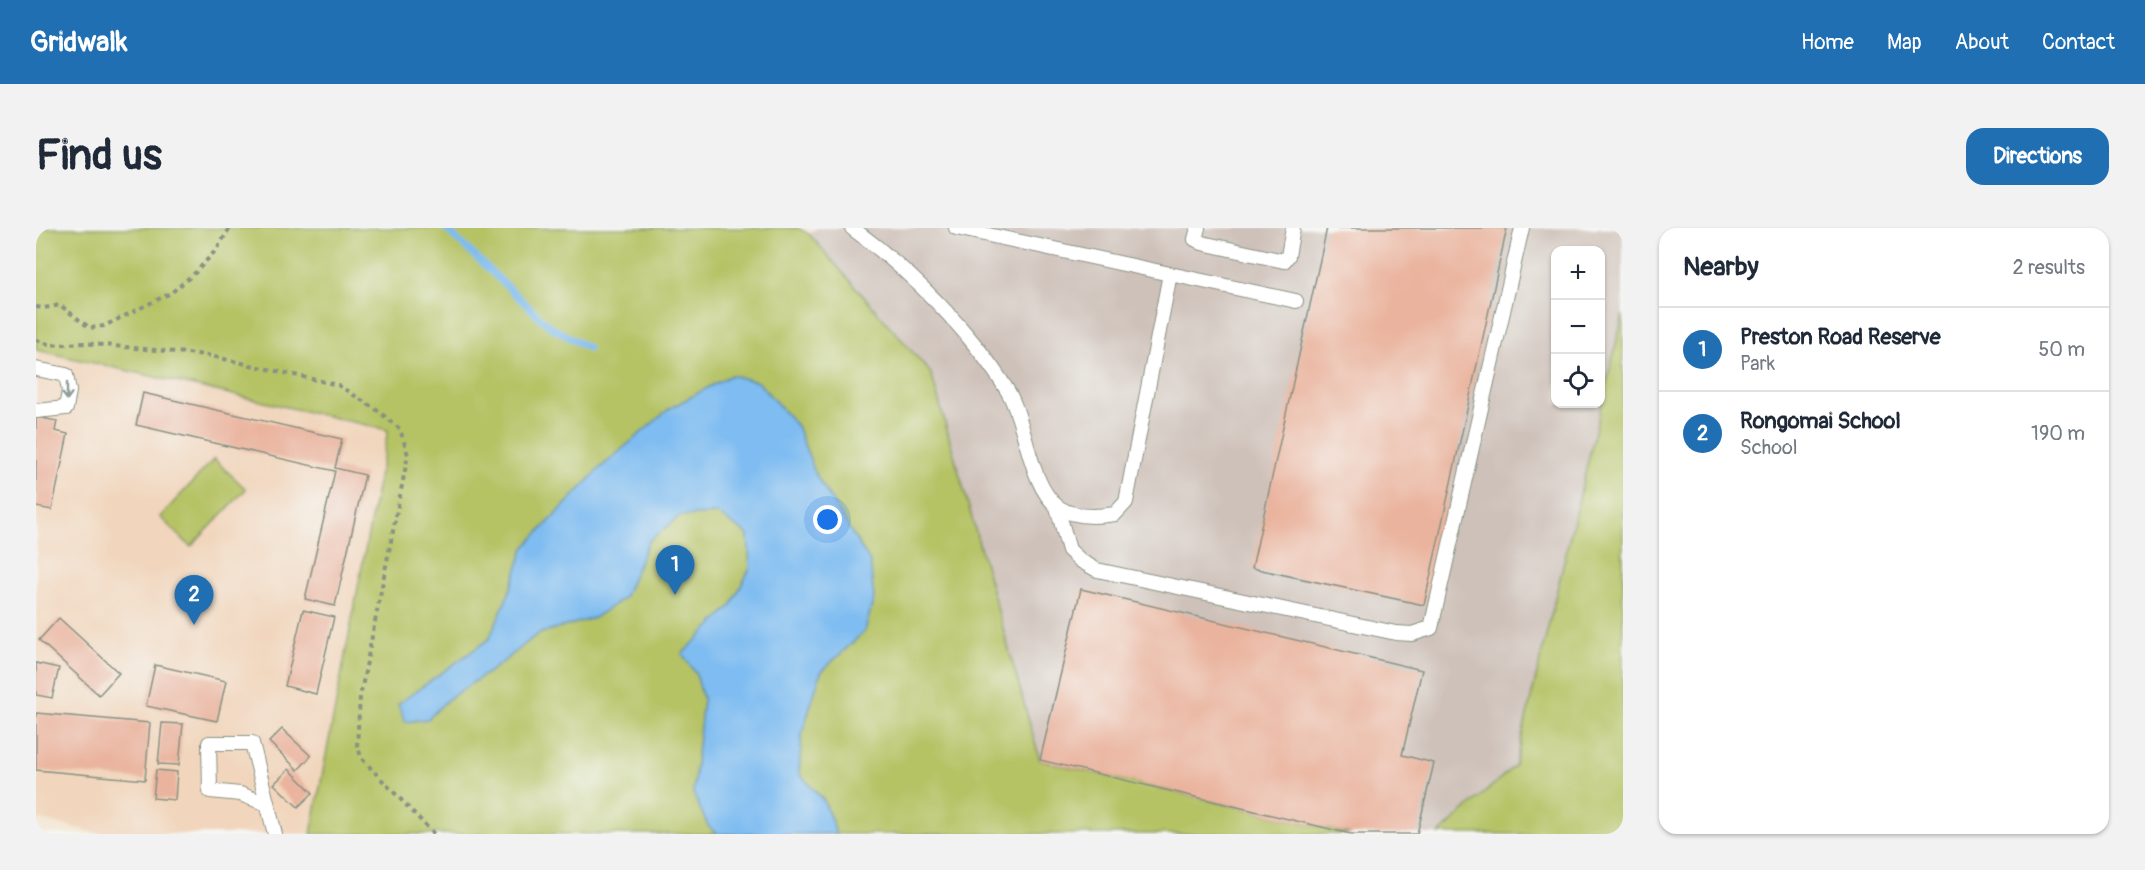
<!DOCTYPE html>
<meta charset="utf-8">
<style>
:root{--surface:#fff;--page:#f2f2f3;--text:#1f2937;--muted:#747a83;--line:#e0e1e3;--accent:#1f6fb2}
body{margin:0;font-family:Pangolin,sans-serif;background:var(--page);color:var(--text)}
.controls{position:absolute;right:18px;top:18px;display:grid;overflow:hidden;border-radius:12px;box-shadow:0 2px 4px #0004}
.controls button{width:54px;height:54px;display:grid;place-items:center;padding:0;border:0;border-bottom:2px solid var(--line);background:var(--surface);color:var(--text);font:30px sans-serif}
.you{position:absolute;left:792px;top:292px;width:21px;height:21px;margin:-15px;border:4px solid #fff;border-radius:50%;background:#1a73e8;box-shadow:0 0 0 9px #1a73e833}
.badge{display:grid;place-items:center;width:39px;height:39px;border-radius:50%;background:var(--accent);color:#fff;font-size:20px;font-weight:700}
.pin{position:absolute;translate:-50% -50px;filter:drop-shadow(0 2px 3px #0008)}
.pin::after{content:'';position:absolute;top:32px;width:21px;height:18px;background:inherit;clip-path:polygon(0 0,100% 0,50% 100%)}
.list{margin:0;padding:0;list-style:none}
h2{display:flex;justify-content:space-between;align-items:center;height:78px;margin:0;padding:0 24px;font-size:26px}
h2 small{font-size:20px;font-weight:400;color:var(--muted)}
.list li{display:grid;grid-template-columns:39px 1fr auto;gap:18px;align-items:center;box-sizing:border-box;height:84px;padding:0 24px;border-top:2px solid var(--line)}
.list b{display:block;font-size:22px;white-space:nowrap}
.list p{margin:0;font-size:20px;white-space:nowrap;color:var(--muted)}
.list em{font-size:20px;font-style:normal;color:var(--muted)}
.icon{flex:none;width:33px;height:33px;fill:none;stroke:currentColor;stroke-width:2;stroke-linecap:round;stroke-linejoin:round}
.map{position:relative;flex:none;width:1587px;height:606px;overflow:hidden;border-radius:18px}
header{display:flex;align-items:center;gap:36px;box-sizing:border-box;height:84px;padding:0 30px;background:var(--accent);color:#fff}
header strong{font-size:28px}
nav{display:flex;gap:33px;margin-inline-start:auto;font-size:21px}
.intro{display:flex;align-items:center;justify-content:space-between;box-sizing:border-box;height:144px;padding:0 36px}
h1{margin:0;font-size:42px}
.button{padding:15px 27px;border-radius:18px;background:var(--accent);color:#fff;font-size:21px;font-weight:700}
main{display:flex;gap:36px;padding:0 36px}
aside{flex:1;background:var(--surface);border-radius:18px;box-shadow:0 2px 4px #0004}
.map>svg:first-child{display:block}
.built{fill:#f1d5bc}
.industrial{fill:#cec1b9;fill-rule:evenodd}
.green{fill:#b5c365;stroke:#6a804c;stroke-width:1.5}
.water{fill:#7ebcf1;stroke:#4e7c92;stroke-width:1.5}
.lines{fill:none;stroke-linecap:round;stroke-linejoin:round}
.stream{stroke:#7ebcf1;stroke-width:7}
.building{fill:#eab39d}
.service-casing{stroke:#899284;stroke-width:16}
.path{stroke:#899284;stroke-width:4;stroke-dasharray:4.5 4.5;stroke-linecap:butt}
.service{stroke:#fff;stroke-width:14}
.oneway{stroke:#8f9e9a}
</style>
<header>
<strong>Gridwalk</strong>
<nav><a>Home</a><a>Map</a><a>About</a><a>Contact</a></nav>
</header>
<div class="intro"><h1>Find us</h1><a class="button">Directions</a></div>
<main>
<div class="map">
<svg width="1587" height="606" viewBox="0 0 1587 606">
<rect width="100%" height="100%" fill="#f6f6f2"/>
<filter id="ink" filterUnits="userSpaceOnUse"><feTurbulence type="fractalNoise" baseFrequency=".0167" numOctaves="2"/><feDisplacementMap in="SourceGraphic" scale="12" xChannelSelector="R" yChannelSelector="G"/><feConvolveMatrix kernelMatrix="1 2 1 2 8 2 1 2 1" color-interpolation-filters="sRGB"/></filter>
<filter id="wash" filterUnits="userSpaceOnUse"><feTurbulence type="fractalNoise" baseFrequency=".008" numOctaves="4" result="noise"/><feDisplacementMap in="SourceGraphic" scale="24" xChannelSelector="R" yChannelSelector="G"/><feGaussianBlur stdDeviation="1.35" result="paint"/><feColorMatrix in="noise" values="0 0 0 0 0 0 0 0 0 0 0 0 0 0 0 0 0 1.4 0 .05"/><feComposite in="paint" operator="in"/></filter>
<g filter="url(#wash)">
<rect width="100%" height="100%" fill="#f3e7d4"/>
<path class="built" d="M0 122 352 202 275 606H67L0 591Z"/>
<path class="industrial" d="M781 0H1587V87L1479 537 1403 606H1315L1004 532 895 145 773 6ZM1520 22H1564V176H1520Z"/>
<g class="green">
<path d="M0 0H762L773 6 895 145 1004 532 1315 606H275L352 202 0 122Z"/>
<path d="M1587 87V606H1403L1479 537Z"/>
<path d="M178 231 210 261 155 319 124 289Z"/>
</g>
<path class="water" d="M695 147 722 154 761 198 780 247 834 334 838 370 829 403 785 444 766 506 763 545 788 573 799 602V606H681L672 598 657 565 667 471 660 446 646 426 695 378 714 340 712 307 682 286 644 288 612 314 588 370 558 390 502 406 462 438 412 471 392 491 369 494 362 476 453 411 473 365 488 320 564 240 634 180Z"/>
<g class="lines">
<path class="stream" d="M409 0 513 98 552 120"/>
</g>
<g id="blocks">
<g class="building">
<path d="M1291 0H1471L1388 377 1216 340Z"/>
<path d="M107 165 306 211 299 240 329 247 299 378 269 371 299 243 100 197Z"/>
<path d="M0 189 21 193 19 203 32 206 16 282 0 279Z"/>
<path d="M1045 361 1386 442 1366 527 1398 535 1381 606H1315L1004 532Z"/>
<path d="M267 382 298 389 280 466 249 458Z"/>
<path d="M23 390 83 445 63 467 3 412Z"/>
<path d="M0 435 23 440 16 470 0 467Z"/>
<path d="M119 437 190 453 181 493 110 478Z"/>
<path d="M0 485 114 495 109 552 0 542Z"/>
<path d="M126 495 147 496 143 537 122 536Z"/>
<path d="M246 501 275 528 262 542 233 514Z"/>
<path d="M253 541 277 565 262 579 238 556Z"/>
<path d="M120 542 141 544 139 572 117 570Z"/>
</g>
</g>
</g>
<g filter="url(#ink)">
<use href="#blocks" fill-opacity="0" stroke="#899284" stroke-width="1.5"/>
<g class="lines">
<defs>
<g id="service">
<path d="M816 0C872 41 934 102 971 162 990 192 993 258 1022 279 1038 290 1061 289 1079 286L1090 274 1134 46 1260 73"/>
<path d="M920 0 1134 46"/>
<path d="M1162 0 1159 11 1166 15 1248 33 1252 28 1257 0"/>
<path d="M0 141 30 147 33 163 30 180 0 183"/>
<path d="M1021 279 1033 322 1045 333 1061 342 1360 405 1376 406 1395 400 1486 0"/>
<path d="M231 576 204 566 174 563 173 515H216L239 606"/>
</g>
</defs>
<use href="#service" class="service-casing"/>
<g class="path">
<path d="M0 79 8 80 24 77 54 100 68 98 135 65 160 44 180 22 194 0"/>
<path d="M0 112 15 117 47 115 171 127 302 157 341 182 364 201 372 227 324 469 321 517 326 531 398 606"/>
</g>
<use href="#service" class="service"/>
</g>
<defs><path id="oneway-shaft" d="M-6 0H5M1.5-3L5.5 0L1.5 3" fill="none" stroke-width="1.6" stroke-linecap="round" stroke-linejoin="round" transform="scale(1.5)"/></defs>
<use class="oneway" href="#oneway-shaft" transform="translate(31 163) rotate(90)"/>
</g>
</svg>
<div class="controls">
<button>+</button>
<button>−</button>
<button><svg class="icon" aria-label="locate" viewBox="0 0 24 24"><circle cx="12" cy="12" r="6"/><path d="M12 2v4M12 18v4M2 12h4M18 12h4"/></svg></button>
</div>
<div class="you"></div>
<div class="pin badge" style="left:639px;top:367px">1</div>
<div class="pin badge" style="left:158px;top:397px">2</div>
</div>
<aside>
<h2>Nearby<small>2 results</small></h2>
<ul class="list">
<li><span class="badge">1</span><div><b>Preston Road Reserve</b><p>Park</p></div><em>50 m</em></li>
<li><span class="badge">2</span><div><b>Rongomai School</b><p>School</p></div><em>190 m</em></li>
</ul>
</aside>
</main>
